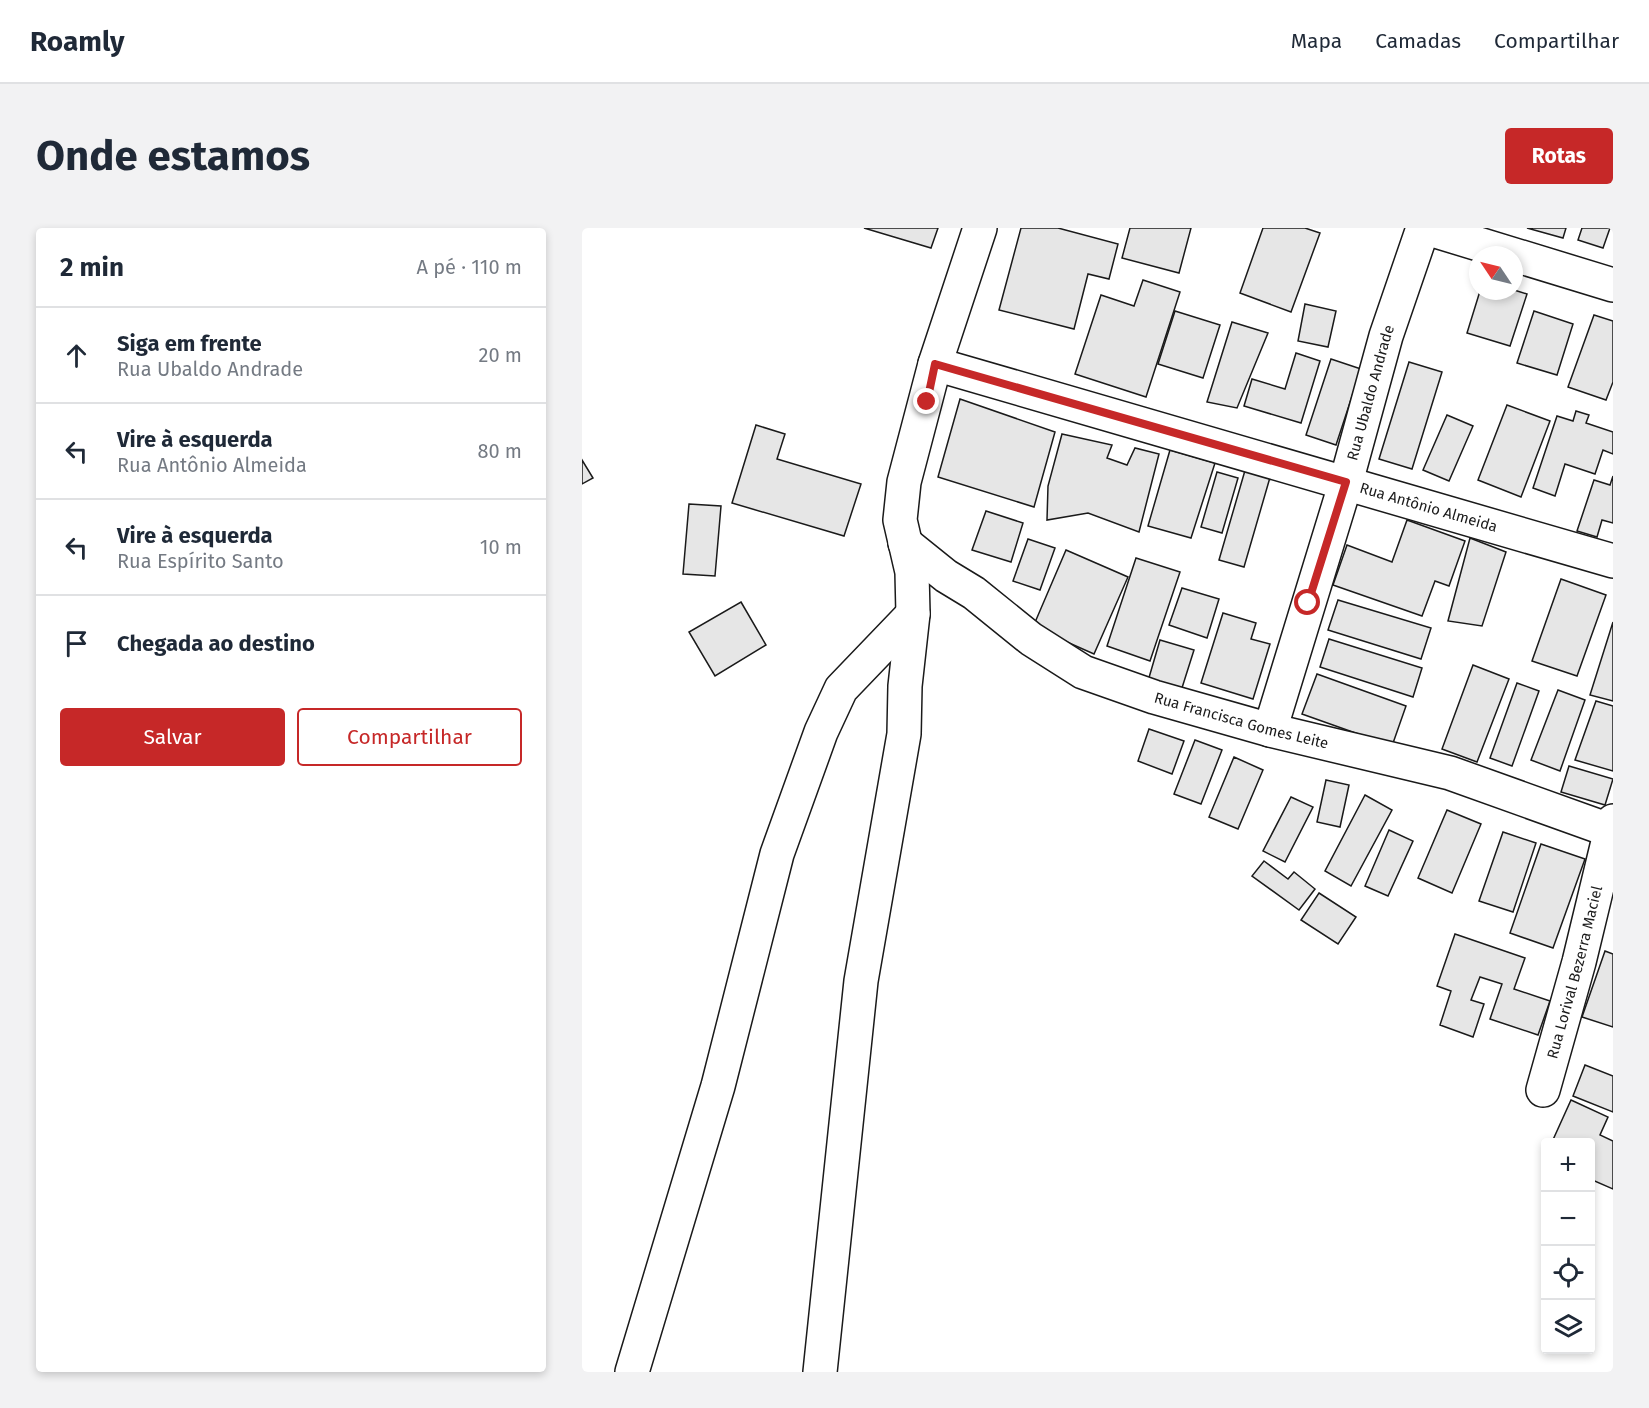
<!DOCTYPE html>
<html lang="pt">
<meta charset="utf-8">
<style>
:root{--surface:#fff;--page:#f2f2f3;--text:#1f2937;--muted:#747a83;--line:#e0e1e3;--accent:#c62828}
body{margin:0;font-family:"Fira Sans",sans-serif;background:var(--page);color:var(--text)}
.controls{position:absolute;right:18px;bottom:18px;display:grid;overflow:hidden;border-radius:6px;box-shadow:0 3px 9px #0003}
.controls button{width:54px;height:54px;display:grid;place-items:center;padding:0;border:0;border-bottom:2px solid var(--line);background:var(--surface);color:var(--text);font:30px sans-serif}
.compass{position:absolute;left:887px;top:18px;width:54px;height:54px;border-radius:50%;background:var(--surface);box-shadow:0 3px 9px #0003;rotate:305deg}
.stop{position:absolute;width:18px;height:18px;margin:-14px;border:4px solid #c62828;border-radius:50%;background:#fff}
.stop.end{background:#c62828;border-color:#fff;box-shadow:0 2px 6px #0008}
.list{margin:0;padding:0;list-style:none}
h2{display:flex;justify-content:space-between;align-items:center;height:78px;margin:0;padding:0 24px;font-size:26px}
h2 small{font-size:20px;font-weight:400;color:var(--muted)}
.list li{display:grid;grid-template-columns:39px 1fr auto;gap:18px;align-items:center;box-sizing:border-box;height:96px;padding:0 24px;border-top:2px solid var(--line)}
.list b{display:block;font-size:22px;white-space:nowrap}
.list p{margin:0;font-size:20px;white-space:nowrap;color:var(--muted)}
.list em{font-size:20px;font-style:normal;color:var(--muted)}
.actions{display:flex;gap:12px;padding:18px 24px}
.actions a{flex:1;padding:14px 0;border:2px solid var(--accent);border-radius:6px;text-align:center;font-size:21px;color:var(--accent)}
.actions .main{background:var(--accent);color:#fff}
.icon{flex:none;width:33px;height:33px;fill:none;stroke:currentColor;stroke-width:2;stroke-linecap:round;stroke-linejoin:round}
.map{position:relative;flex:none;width:1031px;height:1144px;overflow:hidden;border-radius:6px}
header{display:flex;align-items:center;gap:36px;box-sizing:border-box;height:84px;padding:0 30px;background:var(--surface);border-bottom:2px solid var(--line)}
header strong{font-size:28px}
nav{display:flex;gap:33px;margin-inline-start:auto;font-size:21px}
.intro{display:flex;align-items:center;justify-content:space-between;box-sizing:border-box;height:144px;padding:0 36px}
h1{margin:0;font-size:42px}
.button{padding:15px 27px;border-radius:6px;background:var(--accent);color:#fff;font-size:21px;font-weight:700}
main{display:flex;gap:36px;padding:0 36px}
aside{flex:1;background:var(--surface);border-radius:6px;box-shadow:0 3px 9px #0003}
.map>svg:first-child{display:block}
.building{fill:#e6e6e6;stroke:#1a1a1a;stroke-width:1.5}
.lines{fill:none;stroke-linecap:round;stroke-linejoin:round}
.minor-casing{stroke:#1a1a1a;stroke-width:36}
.minor{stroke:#fff;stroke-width:33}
.route{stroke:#c62828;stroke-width:8}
.labels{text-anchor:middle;stroke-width:4.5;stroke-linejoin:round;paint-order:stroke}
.street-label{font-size:15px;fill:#1a1a1a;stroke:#fff}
</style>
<header>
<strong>Roamly</strong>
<nav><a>Mapa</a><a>Camadas</a><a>Compartilhar</a></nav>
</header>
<div class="intro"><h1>Onde estamos</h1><a class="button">Rotas</a></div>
<main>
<aside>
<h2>2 min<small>A pé · 110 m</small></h2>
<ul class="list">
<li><svg class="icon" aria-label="ahead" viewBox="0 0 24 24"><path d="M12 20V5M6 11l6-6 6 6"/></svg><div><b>Siga em frente</b><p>Rua Ubaldo Andrade</p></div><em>20 m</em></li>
<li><svg class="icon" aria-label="left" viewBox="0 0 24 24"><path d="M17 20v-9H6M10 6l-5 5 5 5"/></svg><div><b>Vire à esquerda</b><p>Rua Antônio Almeida</p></div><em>80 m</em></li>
<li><svg class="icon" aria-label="left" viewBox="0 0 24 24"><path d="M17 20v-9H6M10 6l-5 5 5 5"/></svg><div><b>Vire à esquerda</b><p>Rua Espírito Santo</p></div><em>10 m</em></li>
<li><svg class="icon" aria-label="arrive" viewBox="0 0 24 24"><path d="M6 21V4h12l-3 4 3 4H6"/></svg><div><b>Chegada ao destino</b></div></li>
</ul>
<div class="actions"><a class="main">Salvar</a><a>Compartilhar</a></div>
</aside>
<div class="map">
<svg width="1031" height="1144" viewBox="0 0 1031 1144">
<rect width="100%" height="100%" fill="#fff"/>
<g class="building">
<path d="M282 0H356L349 20Z"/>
<path d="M439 0H476L536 16 527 51 506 46 492 101 417 82Z"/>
<path d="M548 0H609L597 45 540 30Z"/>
<path d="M681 0H723L738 5 709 84 658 65Z"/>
<path d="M945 0H984L981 10Z"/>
<path d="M1000 0H1028L1021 20 996 12Z"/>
<path d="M561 52 598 64 564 169 493 146 519 67 552 78Z"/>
<path d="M932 62 945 66 928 118 885 105 898 63Z"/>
<path d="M723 76 754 83 746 119 716 113Z"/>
<path d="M593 83 638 97 621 150 576 136Z"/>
<path d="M952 83 991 96 975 147 935 135Z"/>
<path d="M1012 87 1031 93V154L1024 172 986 159Z"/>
<path d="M650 94 686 105 655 180 625 174Z"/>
<path d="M714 125 738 133 719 195 662 178 670 151 703 161Z"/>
<path d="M749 131 779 141 754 217 724 207Z"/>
<path d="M827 134 860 144 830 241 797 231Z"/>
<path d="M378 171 473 204 452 279 356 249Z"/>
<path d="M925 177 968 193 939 269 896 252Z"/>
<path d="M994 183 1007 187 1004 195 1031 204V226L1021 222 1013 246 983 236 973 268 951 260 975 188 991 193Z"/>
<path d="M865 187 891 198 867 253 841 242Z"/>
<path d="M174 197 203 206 195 231 279 256 262 308 150 275Z"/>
<path d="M480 206 530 217 525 230 545 237 553 220 577 226 557 304 506 285 465 292 466 258Z"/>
<path d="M588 222 633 235 609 310 566 298Z"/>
<path d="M0 232 11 250 0 256Z"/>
<path d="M664 239 689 246 662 339 637 332Z"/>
<path d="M635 244 656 250 640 305 619 299Z"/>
<path d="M1031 248V295L1020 292 1015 309 995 303 1012 252 1028 257Z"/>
<path d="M107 276 139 278 133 348 101 346Z"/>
<path d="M404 283 441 295 429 334 390 322Z"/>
<path d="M825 292 883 313 867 358 853 353 840 388 751 357 765 317 810 334Z"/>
<path d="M888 310 924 324 900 398 866 393Z"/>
<path d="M446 311 473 320 458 362 431 353Z"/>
<path d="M484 322 546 349 512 426 451 399Z"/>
<path d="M554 330 598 344 568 433 525 418Z"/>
<path d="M979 351 1024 367 995 448 950 433Z"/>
<path d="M600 360 637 371 625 410 587 397Z"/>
<path d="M756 372 849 400 839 431 746 402Z"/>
<path d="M159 374 184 417 133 448 107 404Z"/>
<path d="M641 385 674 395 669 411 688 416 671 471 619 455Z"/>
<path d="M1031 394V473L1008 467Z"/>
<path d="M747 411 840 440 831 469 738 439Z"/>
<path d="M578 412 612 422 599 463 566 453Z"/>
<path d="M891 437 927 451 895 534 860 521Z"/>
<path d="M735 446 824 478 810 518 720 486Z"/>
<path d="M935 455 957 463 930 538 908 530Z"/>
<path d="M976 462 1003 472 978 543 949 532Z"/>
<path d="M1014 473 1031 478V543L993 532Z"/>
<path d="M567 501 602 513 590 546 556 533Z"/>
<path d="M613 512 640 522 619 576 592 566Z"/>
<path d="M652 529 681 542 656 601 627 589Z"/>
<path d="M987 538 1031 551 1023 577 979 564Z"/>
<path d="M744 552 767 557 758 599 735 594Z"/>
<path d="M783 567 810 582 769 658 743 643Z"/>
<path d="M709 569 731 579 703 634 681 623Z"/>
<path d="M865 582 899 596 870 665 836 650Z"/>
<path d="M807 602 831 613 806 668 783 658Z"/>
<path d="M921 604 954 615 931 684 897 673Z"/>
<path d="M959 616 1003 631 971 720 928 705Z"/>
<path d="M682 633 706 651 712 644 733 661 717 682 670 648Z"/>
<path d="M737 665 774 689 756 716 719 692Z"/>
<path d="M873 706 943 730 932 761 968 773 956 807 908 791 920 756 898 749 889 772 902 776 891 809 858 797 869 763 855 758Z"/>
<path d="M1023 723 1031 726V799L1000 789Z"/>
<path d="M1003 837 1031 848V884L991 868Z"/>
<path d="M989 872 1026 889 1018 907 1031 913V961L1008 951V914H970Z"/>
</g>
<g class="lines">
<defs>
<g id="minor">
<path d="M844 0 1031 57"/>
<path id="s1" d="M353 136 1031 333"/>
<path id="s2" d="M323 315 364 348 392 365 449 411 501 444 572 469 688 502 868 545 1027 602"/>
<path id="s3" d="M688 502 764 254 804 108 841 0"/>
<path id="s4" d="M961 862 997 734 1031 593"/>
<path d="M50 1144 136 858 195 626 239 504 259 461 331 386"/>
<path d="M238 1144 279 753 322 506 323 458 331 386 330 344 318 292 322 254 353 136 398 0"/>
</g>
</defs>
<use href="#minor" class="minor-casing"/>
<use href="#minor" class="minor"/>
</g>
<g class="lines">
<path class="route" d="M345 174 353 136 764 254 726 375"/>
</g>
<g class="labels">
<g class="street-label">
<text dy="5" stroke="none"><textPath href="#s3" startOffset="352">Rua Ubaldo Andrade</textPath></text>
<text dy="5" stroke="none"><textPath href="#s1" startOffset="514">Rua Antônio Almeida</textPath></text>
<text dy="5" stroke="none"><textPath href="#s2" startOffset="386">Rua Francisca Gomes Leite</textPath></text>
<text dy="5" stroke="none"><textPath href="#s4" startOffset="122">Rua Lorival Bezerra Maciel</textPath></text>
</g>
</g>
</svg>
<div class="controls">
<button>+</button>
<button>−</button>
<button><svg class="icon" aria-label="locate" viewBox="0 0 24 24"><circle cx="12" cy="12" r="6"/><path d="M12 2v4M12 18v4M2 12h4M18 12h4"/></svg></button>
<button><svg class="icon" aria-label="layers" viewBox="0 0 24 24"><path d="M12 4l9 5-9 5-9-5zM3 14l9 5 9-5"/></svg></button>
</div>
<svg class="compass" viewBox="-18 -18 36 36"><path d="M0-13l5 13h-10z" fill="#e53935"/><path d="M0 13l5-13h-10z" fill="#747a83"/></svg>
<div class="stop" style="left:726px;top:375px"></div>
<div class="stop end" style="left:345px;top:174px"></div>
</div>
</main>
